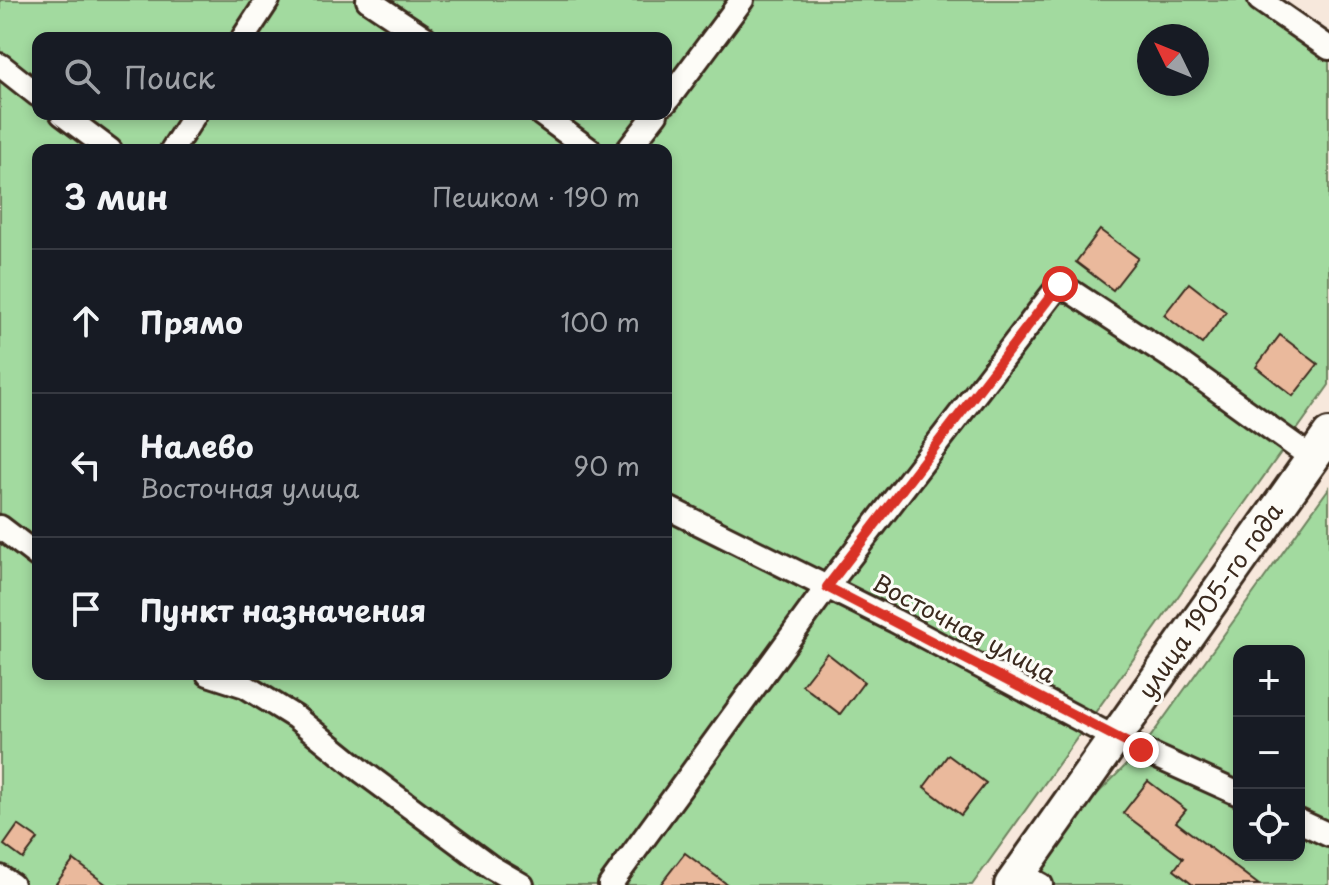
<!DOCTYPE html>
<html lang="ru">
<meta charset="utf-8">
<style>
:root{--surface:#171b24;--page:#242831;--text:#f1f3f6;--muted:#9ea1a6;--line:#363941}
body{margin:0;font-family:"Playpen Sans",sans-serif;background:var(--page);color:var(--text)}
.controls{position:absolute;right:24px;bottom:24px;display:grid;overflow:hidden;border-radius:16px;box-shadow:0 4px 12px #0003}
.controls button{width:72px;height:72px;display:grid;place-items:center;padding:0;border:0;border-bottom:2px solid var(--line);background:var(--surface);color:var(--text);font:40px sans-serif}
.compass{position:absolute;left:1137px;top:24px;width:72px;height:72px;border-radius:50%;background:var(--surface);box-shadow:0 4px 12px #0003;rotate:313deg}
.stop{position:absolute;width:24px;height:24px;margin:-18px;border:6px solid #d93025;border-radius:50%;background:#fff}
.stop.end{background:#d93025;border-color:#fff;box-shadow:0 2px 8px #0008}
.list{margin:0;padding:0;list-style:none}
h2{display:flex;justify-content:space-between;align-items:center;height:104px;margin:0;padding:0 32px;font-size:34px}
h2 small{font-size:26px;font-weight:400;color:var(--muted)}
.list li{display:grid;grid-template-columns:52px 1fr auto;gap:24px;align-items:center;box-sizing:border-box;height:144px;padding:0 32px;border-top:2px solid var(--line)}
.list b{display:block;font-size:30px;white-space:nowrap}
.list p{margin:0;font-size:26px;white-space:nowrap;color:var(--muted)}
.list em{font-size:26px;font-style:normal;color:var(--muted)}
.icon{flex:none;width:44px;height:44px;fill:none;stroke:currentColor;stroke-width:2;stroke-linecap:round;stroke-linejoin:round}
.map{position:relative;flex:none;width:1329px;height:885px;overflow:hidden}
.search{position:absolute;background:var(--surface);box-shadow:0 4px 12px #0003;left:32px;top:32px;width:640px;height:88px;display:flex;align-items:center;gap:20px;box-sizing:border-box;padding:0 28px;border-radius:16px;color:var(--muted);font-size:30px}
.panel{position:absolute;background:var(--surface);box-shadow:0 4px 12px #0003;left:32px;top:144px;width:640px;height:536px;border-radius:16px}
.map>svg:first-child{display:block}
.green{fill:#a2da9f;stroke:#6e825e;stroke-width:2;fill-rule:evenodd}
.building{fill:#eab99c;stroke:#3b2a1e;stroke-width:2}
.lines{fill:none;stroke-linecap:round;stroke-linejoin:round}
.street-casing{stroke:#3b2a1e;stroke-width:28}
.secondary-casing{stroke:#3b2a1e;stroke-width:38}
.street{stroke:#fdfcf7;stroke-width:22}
.secondary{stroke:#fdfcf7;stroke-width:32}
.route{stroke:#d93025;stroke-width:10}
.labels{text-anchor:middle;stroke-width:6;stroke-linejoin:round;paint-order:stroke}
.street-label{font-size:24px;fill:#3b2a1e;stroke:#fdfcf7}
</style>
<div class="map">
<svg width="1329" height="885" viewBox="0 0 1329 885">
<rect width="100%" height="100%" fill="#f7e8dc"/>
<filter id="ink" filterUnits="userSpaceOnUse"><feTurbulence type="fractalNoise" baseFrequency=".0125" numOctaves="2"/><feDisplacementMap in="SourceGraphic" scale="16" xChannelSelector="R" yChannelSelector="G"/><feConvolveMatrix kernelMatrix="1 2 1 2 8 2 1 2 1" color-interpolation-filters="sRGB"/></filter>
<g filter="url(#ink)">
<g class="green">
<path d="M0 0H1276L1329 34V385L972 885H0ZM1149 36H1197V84H1149ZM38 38H666V114H38ZM38 150H666V674H38Z"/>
<path d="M1329 488V885H1011L1019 873 1141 750ZM1239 651H1299V855H1239Z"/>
</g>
<g class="building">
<path d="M1100 230 1138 258 1113 290 1076 262Z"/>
<path d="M1189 283 1226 312 1202 344 1164 315Z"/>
<path d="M1280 335 1318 364 1293 396 1256 367Z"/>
<path d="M827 653 864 682 840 714 802 685Z"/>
<path d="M948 755 986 783 961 815 924 787Z"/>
<path d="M1148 781 1186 810 1176 822 1259 885H1193L1174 870 1183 858 1123 813Z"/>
<path d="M18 825 38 839 23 859 4 845Z"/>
<path d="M685 853 728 885H660Z"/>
<path d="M74 860 107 885H55Z"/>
</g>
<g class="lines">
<defs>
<g id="street">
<path d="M368 0 425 38"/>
<path d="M1260 0 1329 48"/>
<path d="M243 38 268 0"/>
<path d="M0 65 38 95"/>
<path d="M666 102 742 0"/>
<path d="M62 114 110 150"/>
<path d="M541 114 590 150"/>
<path d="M172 150 195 114"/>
<path d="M628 150 656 114"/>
<path d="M666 507 895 621 1113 737 1239 794"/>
<path d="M0 527 38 556"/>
<path d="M208 674 245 686 295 717 363 772 491 867 522 885"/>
<path d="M1299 821 1329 835"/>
<path d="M1019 873 1041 885"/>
<path d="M0 877 12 885"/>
<path d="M610 885 827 587 1060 284 1180 363 1312 458"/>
</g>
<path id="secondary" d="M1011 885 1329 435"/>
</defs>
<use href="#street" class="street-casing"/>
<use href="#secondary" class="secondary-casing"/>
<use href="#street" class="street"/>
<use href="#secondary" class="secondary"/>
</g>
</g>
<g class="lines" filter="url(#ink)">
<path class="route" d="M1060 284 827 587 1141 750"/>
</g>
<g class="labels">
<g class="street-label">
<text transform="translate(1211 601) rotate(-55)" y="8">улица 1905-го года</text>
<text transform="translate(964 629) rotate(28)" y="8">Восточная улица</text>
</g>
</g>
</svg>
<div class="controls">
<button>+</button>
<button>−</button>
<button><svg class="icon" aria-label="locate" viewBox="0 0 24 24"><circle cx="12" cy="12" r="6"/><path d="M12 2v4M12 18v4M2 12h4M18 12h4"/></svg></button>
</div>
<svg class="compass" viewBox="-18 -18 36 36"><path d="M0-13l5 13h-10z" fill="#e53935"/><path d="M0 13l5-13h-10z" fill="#9ea1a6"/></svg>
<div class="stop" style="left:1060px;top:284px"></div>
<div class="stop end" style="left:1141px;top:750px"></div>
<div class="search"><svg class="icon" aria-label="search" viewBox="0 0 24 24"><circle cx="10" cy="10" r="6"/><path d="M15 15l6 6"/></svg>Поиск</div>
<section class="panel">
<h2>3 мин<small>Пешком · 190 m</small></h2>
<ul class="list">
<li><svg class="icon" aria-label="ahead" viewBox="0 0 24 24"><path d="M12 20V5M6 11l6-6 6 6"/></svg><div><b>Прямо</b></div><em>100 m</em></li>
<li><svg class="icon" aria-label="left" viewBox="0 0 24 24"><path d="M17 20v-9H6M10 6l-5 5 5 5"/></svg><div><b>Налево</b><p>Восточная улица</p></div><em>90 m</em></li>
<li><svg class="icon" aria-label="arrive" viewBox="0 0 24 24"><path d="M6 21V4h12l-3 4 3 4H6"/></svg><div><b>Пункт назначения</b></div></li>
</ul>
</section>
</div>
